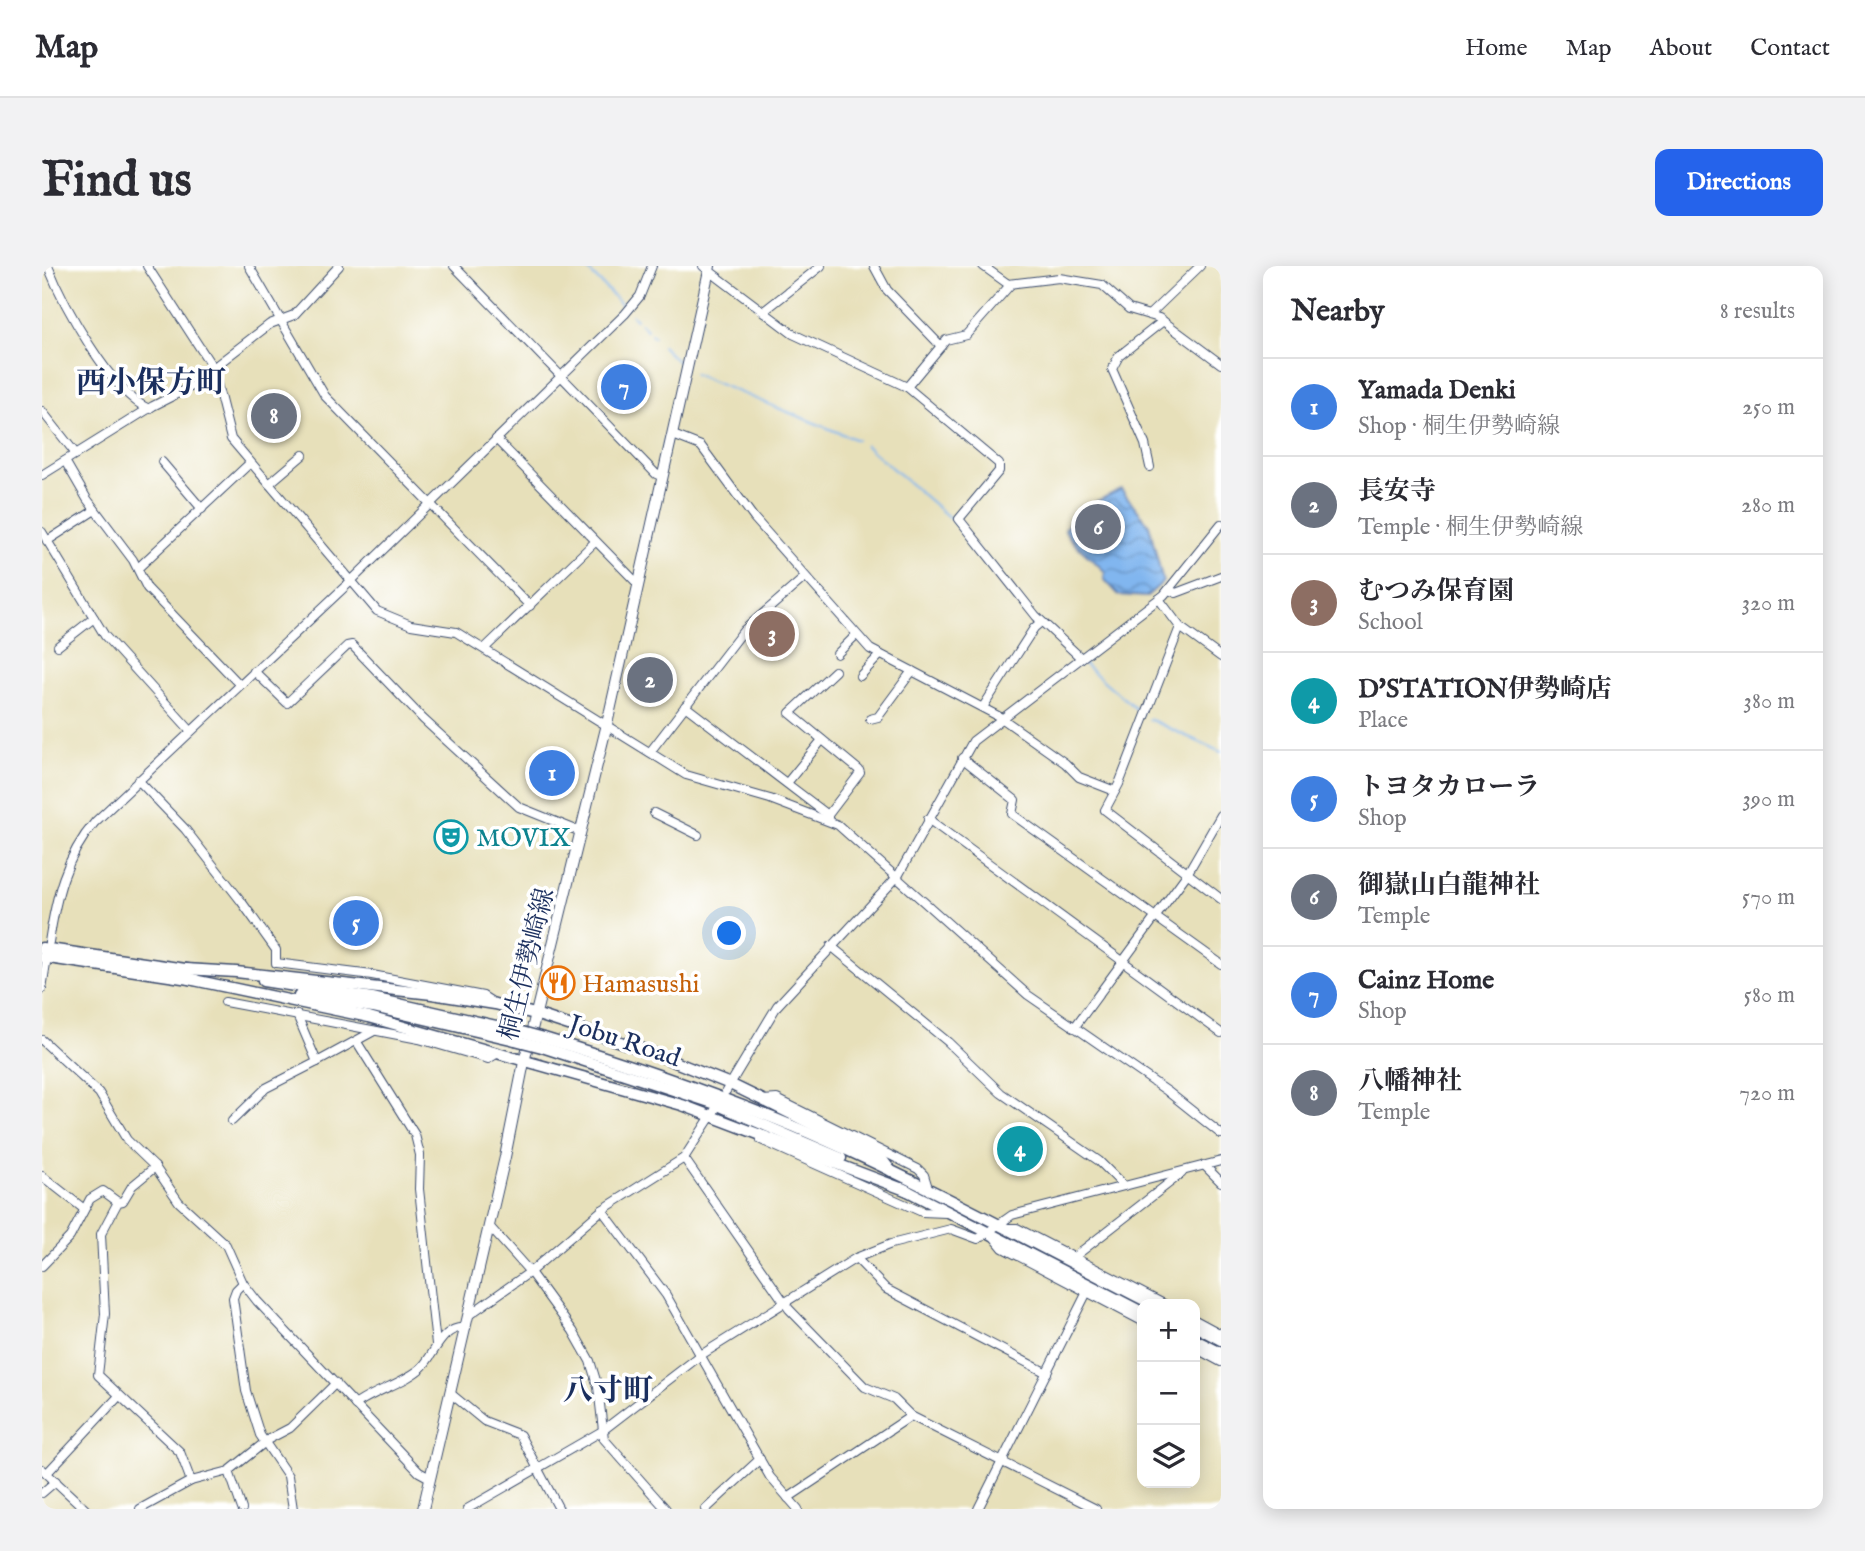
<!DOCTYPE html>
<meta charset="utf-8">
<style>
:root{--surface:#fff;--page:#f2f2f3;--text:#2b2b33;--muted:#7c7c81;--line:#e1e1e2;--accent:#2563eb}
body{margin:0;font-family:"IM FELL English","Noto Serif JP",serif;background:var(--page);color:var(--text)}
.controls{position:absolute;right:21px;bottom:21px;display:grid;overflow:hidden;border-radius:14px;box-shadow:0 4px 18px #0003}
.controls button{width:63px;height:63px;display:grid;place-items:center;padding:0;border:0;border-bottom:2px solid var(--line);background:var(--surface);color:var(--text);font:35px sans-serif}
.you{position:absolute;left:688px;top:668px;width:24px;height:24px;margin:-18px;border:5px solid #fff;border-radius:50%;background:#1a73e8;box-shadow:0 0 0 10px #1a73e833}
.badge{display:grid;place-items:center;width:46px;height:46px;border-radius:50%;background:var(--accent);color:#fff;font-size:23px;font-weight:700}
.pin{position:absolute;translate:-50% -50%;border:4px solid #fff;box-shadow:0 2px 7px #0006}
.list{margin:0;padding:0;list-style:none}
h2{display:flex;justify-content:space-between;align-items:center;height:91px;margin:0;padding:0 28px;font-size:30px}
h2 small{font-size:23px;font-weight:400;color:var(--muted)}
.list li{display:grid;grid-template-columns:46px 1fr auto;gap:21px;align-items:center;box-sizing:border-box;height:98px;padding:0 28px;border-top:2px solid var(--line)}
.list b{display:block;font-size:26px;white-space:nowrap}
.list p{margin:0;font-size:23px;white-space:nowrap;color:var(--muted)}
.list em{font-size:23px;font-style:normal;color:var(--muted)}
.icon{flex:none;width:38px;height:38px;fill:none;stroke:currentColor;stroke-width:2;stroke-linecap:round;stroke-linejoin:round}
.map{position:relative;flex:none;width:1179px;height:1243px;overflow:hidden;border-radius:14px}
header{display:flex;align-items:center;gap:42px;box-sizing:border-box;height:98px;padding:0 35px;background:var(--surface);border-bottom:2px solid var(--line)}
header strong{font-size:33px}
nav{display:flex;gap:38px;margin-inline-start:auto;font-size:24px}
.intro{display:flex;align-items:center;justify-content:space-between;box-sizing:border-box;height:168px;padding:0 42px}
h1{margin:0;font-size:49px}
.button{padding:18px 32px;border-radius:14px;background:var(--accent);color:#fff;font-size:24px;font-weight:700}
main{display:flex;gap:42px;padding:0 42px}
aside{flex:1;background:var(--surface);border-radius:14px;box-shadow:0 4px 18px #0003}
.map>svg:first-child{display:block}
.water{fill:url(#water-waves);stroke:#4e72a6;stroke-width:2;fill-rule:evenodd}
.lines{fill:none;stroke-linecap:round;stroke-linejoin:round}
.stream{stroke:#81b6ef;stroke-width:2}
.minor-casing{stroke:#3a4a6c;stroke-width:10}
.major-casing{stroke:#3a4a6c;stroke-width:12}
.highway-casing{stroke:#3a4a6c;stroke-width:13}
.minor{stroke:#fff;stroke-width:8}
.major{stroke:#fff;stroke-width:10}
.highway{stroke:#fff;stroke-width:10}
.highway-bridge-casing{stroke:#3a4a6c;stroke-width:13;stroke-linecap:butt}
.highway-bridge{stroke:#fff;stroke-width:10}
.labels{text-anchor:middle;stroke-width:7;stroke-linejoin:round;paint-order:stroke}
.culture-label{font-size:26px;fill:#0d838f;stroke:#fff;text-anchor:start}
.street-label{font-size:26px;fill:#1b2f5e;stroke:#fff}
.food-label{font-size:26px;fill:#c56008;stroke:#fff;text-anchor:start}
.quarter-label{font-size:30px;font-weight:bold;fill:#1b2f5e;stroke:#fff}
</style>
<header>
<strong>Map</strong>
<nav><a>Home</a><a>Map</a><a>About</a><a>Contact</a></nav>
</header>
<div class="intro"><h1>Find us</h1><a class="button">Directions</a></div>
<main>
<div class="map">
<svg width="1179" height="1243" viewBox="0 0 1179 1243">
<defs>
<pattern id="water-waves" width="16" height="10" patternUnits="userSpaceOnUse" patternTransform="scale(1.75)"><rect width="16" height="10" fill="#81b6ef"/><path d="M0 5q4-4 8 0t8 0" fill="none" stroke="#6994c5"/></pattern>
</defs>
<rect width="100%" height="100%" fill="#fff"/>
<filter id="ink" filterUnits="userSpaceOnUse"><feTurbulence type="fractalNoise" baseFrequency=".0143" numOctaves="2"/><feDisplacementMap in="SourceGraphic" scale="14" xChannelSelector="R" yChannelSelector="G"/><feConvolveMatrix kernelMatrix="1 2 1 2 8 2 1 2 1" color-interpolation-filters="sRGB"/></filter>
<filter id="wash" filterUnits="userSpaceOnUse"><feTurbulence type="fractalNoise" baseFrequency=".00686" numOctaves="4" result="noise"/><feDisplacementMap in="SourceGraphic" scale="28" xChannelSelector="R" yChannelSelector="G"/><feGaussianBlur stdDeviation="1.57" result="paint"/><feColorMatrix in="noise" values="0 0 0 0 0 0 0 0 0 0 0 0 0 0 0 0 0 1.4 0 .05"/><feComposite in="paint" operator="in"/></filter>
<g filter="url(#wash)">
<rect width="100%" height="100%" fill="#e7e0ba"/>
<path class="water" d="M1079 223 1107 259 1121 316 1104 331 1077 329 1062 313 1063 306C1051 292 1027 276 1023 263L1036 245ZM1046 247 1060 250 1074 263 1070 273 1057 275 1042 254Z"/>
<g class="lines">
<g class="stream">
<path d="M542 0 580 39"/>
<path d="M590 49 594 53"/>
<path d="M598 57 605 64"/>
<path d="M609 68 612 71"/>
<path d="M620 80 640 100 637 116"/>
<path d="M652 108 815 174"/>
<path d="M626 163 635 124"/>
<path d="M823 179 910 254 994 356"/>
<path d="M616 202 624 170"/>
<path d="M1041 397 1100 448"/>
<path d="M1107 453 1179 486"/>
<path d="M0 661H2"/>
</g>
</g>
</g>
<g filter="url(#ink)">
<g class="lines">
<defs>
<g id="minor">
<path d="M6 0C21 38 69 127 107 143"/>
<path d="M105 0 171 102 189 173 335 345 369 359 414 366 644 509 728 533 796 559 986 729 1125 825 1179 868"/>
<path d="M207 0 283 130 488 340"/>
<path d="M412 0 614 208 621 211"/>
<path d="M661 0 751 68 865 121 957 198V205L917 253 994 350 1039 392"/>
<path d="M832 0 845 24 899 80"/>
<path d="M941 0 966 18 1017 12 1060 19 1087 43 1117 52 1179 98"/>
<path d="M722 45 779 0"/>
<path d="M1107 49 1158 0"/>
<path d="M171 102 228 58 252 49 297 0"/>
<path d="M865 121 904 74 924 69 969 18"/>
<path d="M0 145 34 188"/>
<path d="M631 169 659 180 712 252 828 383 958 451 1023 497 1037 511 1073 525"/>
<path d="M454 173 595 317"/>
<path d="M23 195 45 233 91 294 105 322 197 418"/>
<path d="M120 196 160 243"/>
<path d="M1108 201 1103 178 1070 103 1077 90 1121 55"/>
<path d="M0 209 111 140 172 109"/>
<path d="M227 218 261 189"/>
<path d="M0 266 63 370 148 464"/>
<path d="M5 275 53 244"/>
<path d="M96 302 208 197"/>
<path d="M1127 324 1134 327 1179 310"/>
<path d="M1117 333 1138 361 1179 391"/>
<path d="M1138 361 1077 518 1063 544 1179 633"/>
<path d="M16 380 52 352"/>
<path d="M443 382 553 276"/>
<path d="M795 388 814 369"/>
<path d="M212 405 245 437 305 380 310 379 381 453 477 541 539 566"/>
<path d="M818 410 837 390"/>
<path d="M643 440 786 549V552"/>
<path d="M941 441 992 362 999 356"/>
<path d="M828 453 836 451 870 405"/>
<path d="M608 486 702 364 762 312"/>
<path d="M920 492 973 534 970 548 1179 698"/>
<path d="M96 514 143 563 199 635 234 684V697L330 709 441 730 452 737"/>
<path d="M745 517 780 474"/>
<path d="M612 547 656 569"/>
<path d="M786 549 818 507 817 504 748 447 793 405"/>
<path d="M886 553 1179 767"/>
<path d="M7 676C14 631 23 591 53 556L309 315 583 48 598 30 610 0"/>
<path d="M789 680 906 776 959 827 1057 895 1081 919"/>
<path d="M0 723 4 697"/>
<path d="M183 736 377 773 446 793 456 787"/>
<path d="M1032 762 1145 608 1179 549"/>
<path d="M0 774 57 827 85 874 113 901 137 936 184 979 201 1017 215 1035 377 1206 388 1212"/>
<path d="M315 776 373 869 378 889 377 923 394 1078"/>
<path d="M275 796 332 765"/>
<path d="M684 825 735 740 856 610 931 475 1122 329 1179 258"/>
<path d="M721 834 735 833 876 903 882 909 887 925"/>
<path d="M190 855 224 822 275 796 255 749"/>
<path d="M719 874 880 946 904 947"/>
<path d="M642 892 747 1043 823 1121 852 1133 869 1150 1054 1243"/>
<path d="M1162 899 1179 916"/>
<path d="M113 901 90 920 81 935 76 936 59 968 63 1048 56 1109 138 1186 149 1215"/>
<path d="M0 910 42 943"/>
<path d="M560 944 624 1029 728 1211 756 1243"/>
<path d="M447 960 488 1006 531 1065 548 1095 556 1121 562 1173 624 1243"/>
<path d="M964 962H975L1122 1038"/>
<path d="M952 971 961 982 1100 1055"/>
<path d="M1032 991 1140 907"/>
<path d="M814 992 844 1023 1005 1107"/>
<path d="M0 1000 28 971 48 933 61 925 76 936"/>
<path d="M201 1017 194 1024 191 1032 204 1125 218 1169 246 1210 251 1243"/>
<path d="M427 1049 488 1006 560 944 642 892 673 844"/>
<path d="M1153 1054 1179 1068"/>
<path d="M1153 1082 1179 1096"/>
<path d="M408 1127 442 1155 478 1169 517 1243"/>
<path d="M313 1139C331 1125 365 1116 380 1101 393 1088 400 1059 424 1062"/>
<path d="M0 1203 43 1243"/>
<path d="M187 1205 200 1243"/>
<path d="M5 1207 77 1130"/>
<path d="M0 1227 14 1215"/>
<path d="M746 1232 869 1150"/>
<path d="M98 1243 149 1215 187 1205 227 1173 248 1162 294 1117"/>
<path d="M425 1243 560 1165 659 1089 814 992 849 978 909 963 936 973 970 949 1179 895"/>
<path d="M664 1243 718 1193"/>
<path d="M936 1243 1045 1026"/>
</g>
<path id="major" d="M381 1243 463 891 482 796 565 458 668 0"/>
<g id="highway">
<path d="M0 682 150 704"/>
<path d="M0 691 154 714"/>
<path d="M143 703 194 706 390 728 453 738 493 748 603 784 688 818 839 892 849 905"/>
<path d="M147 713 327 751 640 839 866 925"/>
<path d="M221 715 330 732 476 765"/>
<path d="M257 730 331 741 473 774"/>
<path d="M502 772C588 798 671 827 753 861 875 913 992 978 1110 1038"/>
<path d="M500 781 671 837 799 892"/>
<path d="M860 922 1100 1046"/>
<path d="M1153 1060 1179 1074"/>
<path d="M1153 1074 1179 1087"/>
</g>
</defs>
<use href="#minor" class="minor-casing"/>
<use href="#major" class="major-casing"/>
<use href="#highway" class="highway-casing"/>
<use href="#minor" class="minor"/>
<use href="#major" class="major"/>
<use href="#highway" class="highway"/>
<defs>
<g id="highway-bridge">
<path d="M476 765 502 772"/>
<path d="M473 774 500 781"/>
</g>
</defs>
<use href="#highway-bridge" class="highway-bridge-casing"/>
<use href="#highway-bridge" class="highway-bridge"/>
</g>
</g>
<defs>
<symbol id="theatre-ring" viewBox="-11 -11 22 22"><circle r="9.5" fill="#fff" stroke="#0f9aa8" stroke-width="1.5"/><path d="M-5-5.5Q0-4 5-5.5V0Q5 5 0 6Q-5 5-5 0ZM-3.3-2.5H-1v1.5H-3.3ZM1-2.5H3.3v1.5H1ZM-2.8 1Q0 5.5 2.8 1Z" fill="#0f9aa8"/></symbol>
<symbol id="restaurant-ring" viewBox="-11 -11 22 22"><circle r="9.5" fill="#fff" stroke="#e8710a" stroke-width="1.5"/><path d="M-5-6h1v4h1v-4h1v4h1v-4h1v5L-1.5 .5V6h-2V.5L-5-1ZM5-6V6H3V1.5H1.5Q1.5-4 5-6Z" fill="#e8710a"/></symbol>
</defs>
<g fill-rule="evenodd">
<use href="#theatre-ring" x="390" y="552" width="38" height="38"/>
<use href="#restaurant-ring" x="497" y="698" width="38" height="38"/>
</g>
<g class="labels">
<g class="culture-label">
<text x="434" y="580">MOVIX</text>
</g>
<g class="street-label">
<text transform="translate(484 698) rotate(-76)" y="9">桐生伊勢崎線</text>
<text transform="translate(583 774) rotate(18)" y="9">Jobu Road</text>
</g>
<g class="food-label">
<text x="540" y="726">Hamasushi</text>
</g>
<g class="quarter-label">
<text x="109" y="126">西小保方町</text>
<text x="566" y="1134">八寸町</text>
</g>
</g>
</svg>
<div class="controls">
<button>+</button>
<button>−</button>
<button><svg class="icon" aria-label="layers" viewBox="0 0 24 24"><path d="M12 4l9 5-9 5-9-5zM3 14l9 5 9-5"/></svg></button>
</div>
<div class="you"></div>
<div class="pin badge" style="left:510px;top:507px;background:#3f7fe0">1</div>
<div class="pin badge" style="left:608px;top:414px;background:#6b7280">2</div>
<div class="pin badge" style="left:730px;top:368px;background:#8d6e63">3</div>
<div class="pin badge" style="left:978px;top:883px;background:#0f9aa8">4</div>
<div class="pin badge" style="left:314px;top:657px;background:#3f7fe0">5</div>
<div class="pin badge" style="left:1056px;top:261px;background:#6b7280">6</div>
<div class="pin badge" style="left:582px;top:121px;background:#3f7fe0">7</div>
<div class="pin badge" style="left:232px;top:150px;background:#6b7280">8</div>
</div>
<aside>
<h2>Nearby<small>8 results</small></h2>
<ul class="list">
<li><span class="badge" style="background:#3f7fe0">1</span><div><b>Yamada Denki</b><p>Shop · 桐生伊勢崎線</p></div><em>250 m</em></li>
<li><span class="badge" style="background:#6b7280">2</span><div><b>長安寺</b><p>Temple · 桐生伊勢崎線</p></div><em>280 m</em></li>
<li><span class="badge" style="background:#8d6e63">3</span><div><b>むつみ保育園</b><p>School</p></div><em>320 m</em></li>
<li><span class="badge" style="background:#0f9aa8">4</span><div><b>D'STATION伊勢崎店</b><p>Place</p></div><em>380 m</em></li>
<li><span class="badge" style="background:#3f7fe0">5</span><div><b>トヨタカローラ</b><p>Shop</p></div><em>390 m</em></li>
<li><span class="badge" style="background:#6b7280">6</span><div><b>御嶽山白龍神社</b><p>Temple</p></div><em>570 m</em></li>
<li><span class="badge" style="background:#3f7fe0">7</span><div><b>Cainz Home</b><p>Shop</p></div><em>580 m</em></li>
<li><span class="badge" style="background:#6b7280">8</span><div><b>八幡神社</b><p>Temple</p></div><em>720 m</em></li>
</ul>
</aside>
</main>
